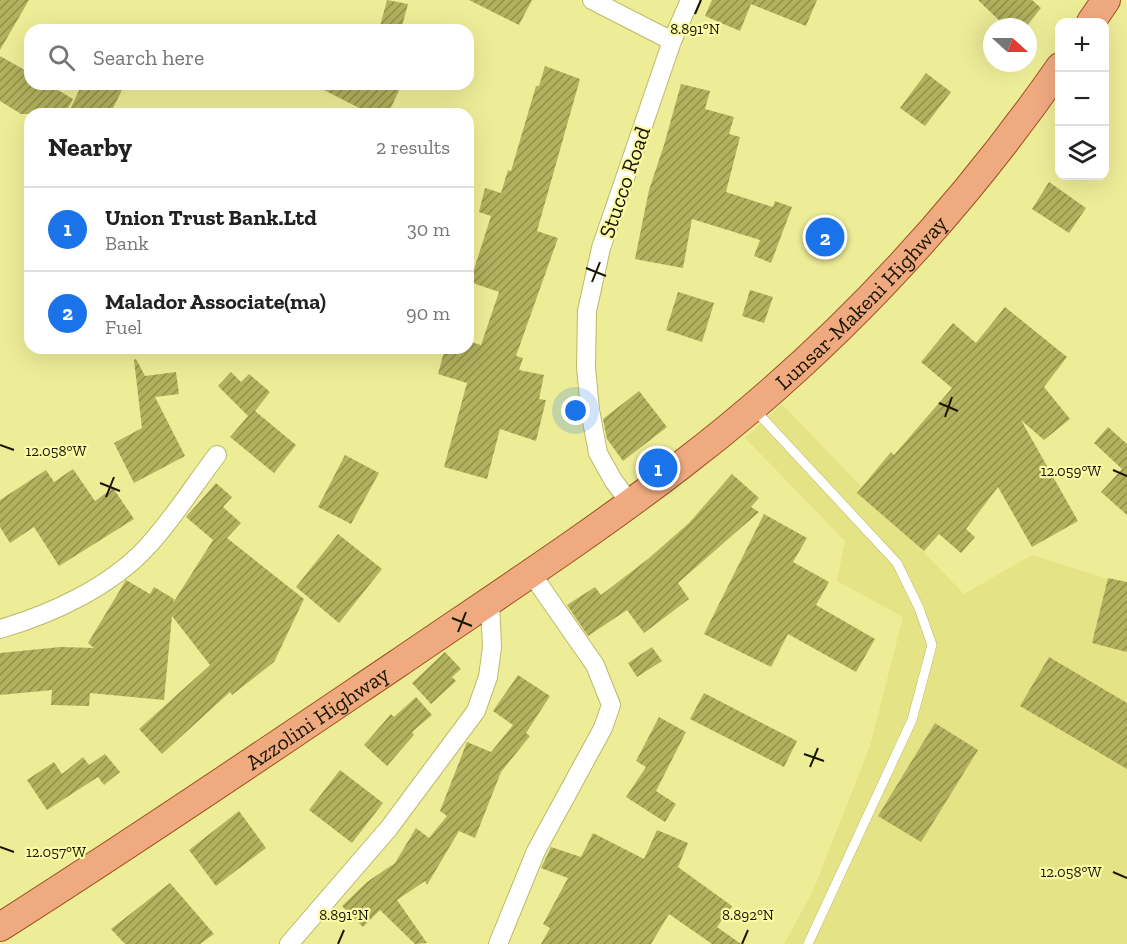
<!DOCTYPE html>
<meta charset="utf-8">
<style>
:root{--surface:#fff;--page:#f6f6f6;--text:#222;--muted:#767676;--line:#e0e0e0;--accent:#1a73e8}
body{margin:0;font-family:"Zilla Slab",serif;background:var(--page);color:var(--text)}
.controls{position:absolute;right:18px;top:18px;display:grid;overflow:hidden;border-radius:12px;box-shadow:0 6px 24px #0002}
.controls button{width:54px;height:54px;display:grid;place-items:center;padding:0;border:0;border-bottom:2px solid var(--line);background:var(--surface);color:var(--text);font:30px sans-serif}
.compass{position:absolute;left:983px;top:18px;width:54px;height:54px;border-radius:50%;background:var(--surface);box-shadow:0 6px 24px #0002;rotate:111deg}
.you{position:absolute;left:576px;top:411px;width:21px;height:21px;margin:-15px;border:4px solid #fff;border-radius:50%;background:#1a73e8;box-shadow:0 0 0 9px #1a73e833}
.badge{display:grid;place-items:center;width:39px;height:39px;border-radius:50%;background:var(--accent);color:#fff;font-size:20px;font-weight:700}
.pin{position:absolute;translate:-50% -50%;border:3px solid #fff;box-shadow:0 2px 6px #0006}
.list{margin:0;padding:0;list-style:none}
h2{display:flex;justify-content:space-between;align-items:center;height:78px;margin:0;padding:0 24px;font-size:26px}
h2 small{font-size:20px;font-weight:400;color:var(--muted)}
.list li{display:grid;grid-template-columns:39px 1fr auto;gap:18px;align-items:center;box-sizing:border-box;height:84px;padding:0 24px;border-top:2px solid var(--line)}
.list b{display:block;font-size:22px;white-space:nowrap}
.list p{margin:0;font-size:20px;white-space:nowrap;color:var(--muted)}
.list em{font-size:20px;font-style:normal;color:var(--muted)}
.icon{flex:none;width:33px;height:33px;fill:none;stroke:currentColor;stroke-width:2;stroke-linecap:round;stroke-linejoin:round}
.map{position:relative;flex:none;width:1127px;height:944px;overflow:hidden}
.search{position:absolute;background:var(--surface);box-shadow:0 6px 24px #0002;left:24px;top:24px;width:450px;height:66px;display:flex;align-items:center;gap:15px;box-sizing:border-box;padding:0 21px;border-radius:18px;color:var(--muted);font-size:22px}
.panel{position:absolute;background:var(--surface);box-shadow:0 6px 24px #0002;left:24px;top:108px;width:450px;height:246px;border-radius:18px}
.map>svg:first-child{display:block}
.built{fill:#e4e385}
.building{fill:url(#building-hatch)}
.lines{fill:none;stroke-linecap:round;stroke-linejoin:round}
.lane-casing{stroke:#bbba66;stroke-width:10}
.street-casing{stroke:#bbba66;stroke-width:20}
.primary-casing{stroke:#9e521d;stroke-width:30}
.lane{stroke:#fff;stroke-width:9}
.street{stroke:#fff;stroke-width:18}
.primary{stroke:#f0aa80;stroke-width:28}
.ticks{fill:none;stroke:#171600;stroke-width:2}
.labels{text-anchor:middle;stroke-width:4.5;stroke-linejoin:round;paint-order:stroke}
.street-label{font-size:22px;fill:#171600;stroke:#fbfaa5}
.ticks-label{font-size:15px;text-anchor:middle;fill:#171600;stroke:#fbfaa5;stroke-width:4.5;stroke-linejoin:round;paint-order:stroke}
</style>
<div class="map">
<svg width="1127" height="944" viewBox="0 0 1127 944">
<defs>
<pattern id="building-hatch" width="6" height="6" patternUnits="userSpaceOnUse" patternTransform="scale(1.5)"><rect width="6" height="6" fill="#b2b15d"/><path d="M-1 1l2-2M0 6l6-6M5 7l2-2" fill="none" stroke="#908f4a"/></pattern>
</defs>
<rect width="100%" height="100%" fill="#eded98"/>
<path class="built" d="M782 404 964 594 1032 555 1127 585V944H784L813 891 870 746 903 617 837 581 845 541 745 438Z"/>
<g class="building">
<path d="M0 0H29L0 50Z"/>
<path d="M387 0 408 4 401 30H379Z"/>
<path d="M469 0H532L519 25Z"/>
<path d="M712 0H817L806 26 751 4 740 31 705 16Z"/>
<path d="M978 0H1032L1041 8 1026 27H1006Z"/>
<path d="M0 56 30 73V84H48L73 99 65 114H21L0 101Z"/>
<path d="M545 66 580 79 537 231 558 238 516 356 523 358 519 370 544 375 539 399 546 400 536 441 500 429 487 479 444 467 467 383 438 374 445 348H468V341L481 345 499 292 470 282 491 216 479 212 485 188 501 193 508 170 511 171 536 86H539Z"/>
<path d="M926 73 951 92 925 126 900 108Z"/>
<path d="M82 84H125L110 114H68Z"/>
<path d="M312 84H402L388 114H371Z"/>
<path d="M681 84 710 91 705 109 734 117 729 134 740 137 726 192 773 207 775 201 792 207 771 263 754 256 760 240 692 219 683 268 635 259 649 190 664 145Z"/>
<path d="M1049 182 1086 208 1069 233 1032 209Z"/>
<path d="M750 290 773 297 764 323 742 316Z"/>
<path d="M678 292 714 303 702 342 666 330Z"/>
<path d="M1005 307 1067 357 1044 387 1070 419 1044 440 1021 420 1078 521 1032 547 998 487 966 529 975 537 961 553 939 534 924 551 857 493 891 452 894 455 952 388 921 362 953 323 976 343Z"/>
<path d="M136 359 145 376 176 372 179 394 155 397 185 456 134 483 114 443 142 428 134 360Z"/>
<path d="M231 372 241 382 249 374 270 392 255 411 296 445 274 473 230 437 248 416 218 386Z"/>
<path d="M639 391 667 427 623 461 607 439 603 419Z"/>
<path d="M1108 427 1127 444V515L1101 492 1122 469 1094 443Z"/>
<path d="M345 455 379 473 351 524 318 507Z"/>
<path d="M73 469 95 501 113 488 134 519 59 566 34 527 10 543 0 527V500L46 470 54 482Z"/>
<path d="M732 474 759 498 751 507 759 512 678 583 689 599 644 633 627 610 588 636 567 605 595 587 601 595 648 559 689 523Z"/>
<path d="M216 483 232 497 223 507 241 523 227 538 304 599 274 662 232 695 230 692 162 754 139 729 210 665 172 616 164 700 90 693 89 706 51 705 52 690 0 695V653L61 647 94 648 88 643 126 580 150 594 154 587 174 599 173 603 213 540 186 517Z"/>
<path d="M764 514 807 538 793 562 829 582 816 605 875 639 856 672 788 634 771 667 704 634Z"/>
<path d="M338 534 382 569 339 623 296 587Z"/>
<path d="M1108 578 1127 582V652L1092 643Z"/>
<path d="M652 647 662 661 637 677 628 663Z"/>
<path d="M445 652 461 669 452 677 456 681 431 704 412 683Z"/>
<path d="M1049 657 1127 703V769L1020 706Z"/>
<path d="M518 675 550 696 526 733 530 736 501 772 475 838 459 831 427 885 425 881 397 900 427 943 415 944 380 910 363 927 342 906 367 882 395 863 416 828 429 838 447 816 440 811 467 742 491 752 513 725 493 711Z"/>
<path d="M704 693 797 741 784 767 690 719Z"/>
<path d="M416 697 432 715 412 732 414 735 387 766 364 745 391 714 394 717Z"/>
<path d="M659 717 686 732 656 791 676 804 665 822 626 797 646 767 636 761Z"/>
<path d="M935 723 978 750 921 842 878 816Z"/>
<path d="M105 754 120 772 104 785 98 777 47 810 27 780 54 762 62 774 83 757 89 765Z"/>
<path d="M340 770 383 803 352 843 309 810Z"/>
<path d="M239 811 266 848 216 886 189 850Z"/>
<path d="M657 830 688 843 678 867 732 906 717 927 741 944H712L669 914 651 944H541L550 928 543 924 568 878 541 868 551 847 581 857 593 833 644 859Z"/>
<path d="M170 883 214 934 200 944H125L111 929Z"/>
</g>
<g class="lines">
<defs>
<path id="lane" d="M754 409 897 563 919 608 932 645 912 720 808 944"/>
<g id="street">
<path d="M592 0 672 41"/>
<path d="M630 503 613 480 598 453 590 410 586 367 587 311 601 248 672 41 690 0"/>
<path d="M0 629C52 614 110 587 147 547 173 519 194 485 217 455"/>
<path d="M289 944 389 828 476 711 488 677 492 647 490 601"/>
<path d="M498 944 536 851 603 728 611 705 595 665 531 573"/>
</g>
<g id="primary">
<path d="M1091 22 1106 0"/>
<path id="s1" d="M0 927C134 842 265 753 397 664 492 599 589 536 680 466 827 354 954 219 1060 67"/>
</g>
</defs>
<use href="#lane" class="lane-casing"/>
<use href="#street" class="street-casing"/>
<use href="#primary" class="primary-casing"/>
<use href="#lane" class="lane"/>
<use href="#street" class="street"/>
<use href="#primary" class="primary"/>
</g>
<path class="ticks" d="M695 14 701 0M586 268 606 276M592 282 600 262M939 403 958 411M945 417 952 397M0 445 14 450M1113 470 1127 476M100 483 120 491M106 497 114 477M452 618 472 626M458 632 466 612M804 754 824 761M810 767 818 748M0 847 14 852M1113 872 1127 878M338 944 344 930M742 944 748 930"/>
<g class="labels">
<g class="street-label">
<text transform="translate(624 182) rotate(-71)" y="8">Stucco Road</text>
<text dy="8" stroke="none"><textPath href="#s1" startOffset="1066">Lunsar-Makeni Highway</textPath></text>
<text dy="8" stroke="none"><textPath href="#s1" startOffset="380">Azzolini Highway</textPath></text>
</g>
</g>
<g class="ticks-label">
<text x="695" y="34">8.891°N</text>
<text x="56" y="456">12.058°W</text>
<text x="1071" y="476">12.059°W</text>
<text x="56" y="857">12.057°W</text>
<text x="1071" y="877">12.058°W</text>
<text x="344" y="920">8.891°N</text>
<text x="748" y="920">8.892°N</text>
</g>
</svg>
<div class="controls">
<button>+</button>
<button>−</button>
<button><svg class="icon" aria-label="layers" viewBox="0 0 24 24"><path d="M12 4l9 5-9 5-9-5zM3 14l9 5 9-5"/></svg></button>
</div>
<svg class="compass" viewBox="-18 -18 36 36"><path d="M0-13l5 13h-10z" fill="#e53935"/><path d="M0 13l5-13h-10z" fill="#767676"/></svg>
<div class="you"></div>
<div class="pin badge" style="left:658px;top:468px">1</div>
<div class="pin badge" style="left:825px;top:237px">2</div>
<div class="search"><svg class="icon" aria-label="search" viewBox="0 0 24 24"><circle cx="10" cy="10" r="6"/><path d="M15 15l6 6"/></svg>Search here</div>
<section class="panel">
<h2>Nearby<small>2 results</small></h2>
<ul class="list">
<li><span class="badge">1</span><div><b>Union Trust Bank.Ltd</b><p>Bank</p></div><em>30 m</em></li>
<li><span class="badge">2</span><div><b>Malador Associate(ma)</b><p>Fuel</p></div><em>90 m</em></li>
</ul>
</section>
</div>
